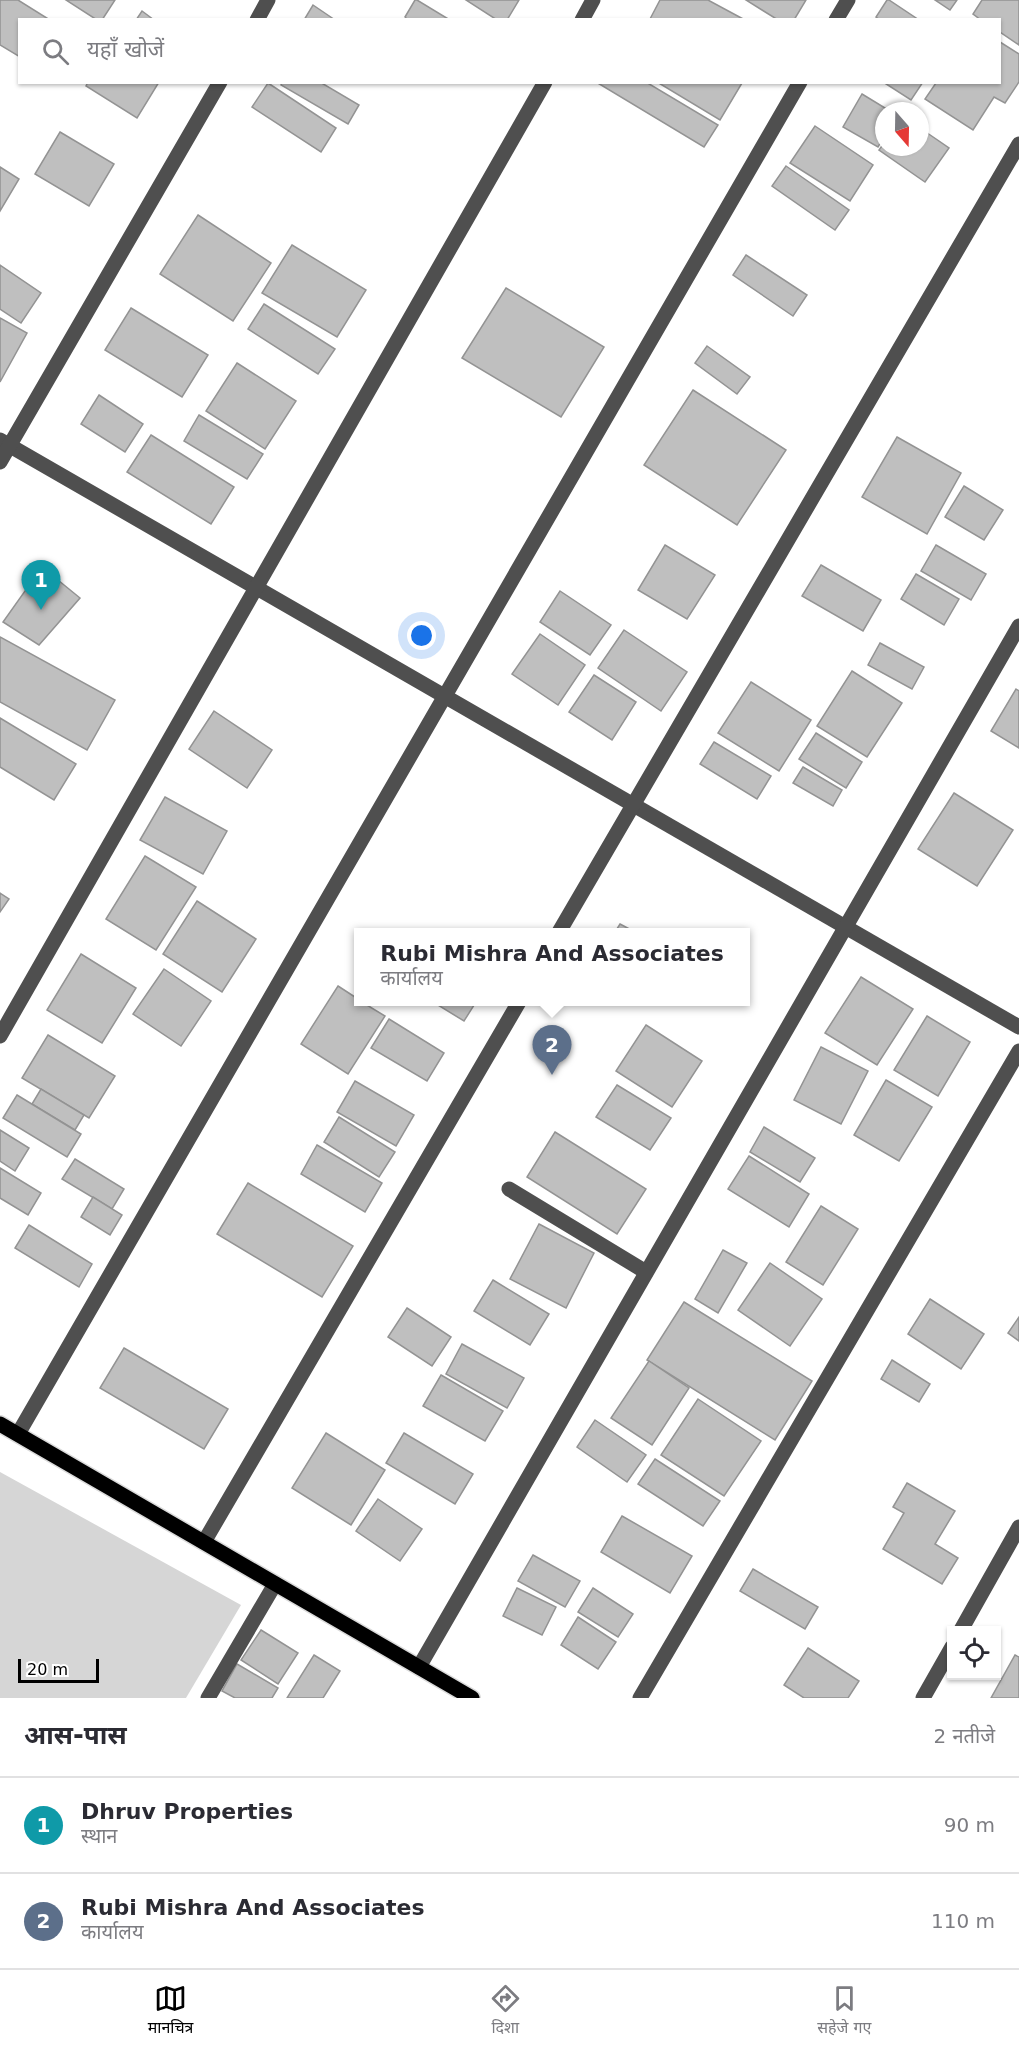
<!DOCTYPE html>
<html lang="hi">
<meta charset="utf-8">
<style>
:root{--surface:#fff;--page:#f2f2f3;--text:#2b2b33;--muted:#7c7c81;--line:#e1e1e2;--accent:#000}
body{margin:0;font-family:"DejaVu Sans","Noto Sans Devanagari",sans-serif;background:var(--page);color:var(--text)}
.controls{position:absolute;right:18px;bottom:18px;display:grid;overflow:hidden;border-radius:0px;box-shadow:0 2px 4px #0004}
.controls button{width:54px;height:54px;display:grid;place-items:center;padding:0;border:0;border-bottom:2px solid var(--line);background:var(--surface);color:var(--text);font:30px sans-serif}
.compass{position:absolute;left:875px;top:102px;width:54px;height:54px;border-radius:50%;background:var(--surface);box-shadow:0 2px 4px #0004;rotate:160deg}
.scale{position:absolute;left:18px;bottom:15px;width:81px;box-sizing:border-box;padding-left:6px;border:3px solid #000;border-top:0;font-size:16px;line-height:21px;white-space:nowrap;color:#000;-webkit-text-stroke:4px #fff;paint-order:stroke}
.you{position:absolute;left:422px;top:636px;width:21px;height:21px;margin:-15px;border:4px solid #fff;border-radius:50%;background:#1a73e8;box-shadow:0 0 0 9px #1a73e833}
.badge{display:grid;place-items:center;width:39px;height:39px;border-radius:50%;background:var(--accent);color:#fff;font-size:20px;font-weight:700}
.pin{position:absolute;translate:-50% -50px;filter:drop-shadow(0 2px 3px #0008)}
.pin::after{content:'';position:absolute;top:32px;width:21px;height:18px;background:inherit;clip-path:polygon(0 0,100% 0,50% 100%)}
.popup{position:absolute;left:354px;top:928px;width:396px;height:78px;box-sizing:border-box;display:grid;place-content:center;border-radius:0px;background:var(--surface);filter:drop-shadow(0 2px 4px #0005);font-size:20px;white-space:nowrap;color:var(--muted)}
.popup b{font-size:22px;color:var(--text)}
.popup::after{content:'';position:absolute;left:50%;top:100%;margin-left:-12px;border:12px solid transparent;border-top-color:var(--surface)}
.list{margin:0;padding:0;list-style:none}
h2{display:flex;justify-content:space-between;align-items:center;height:78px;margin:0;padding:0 24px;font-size:26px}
h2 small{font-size:20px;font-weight:400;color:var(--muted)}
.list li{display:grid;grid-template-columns:39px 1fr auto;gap:18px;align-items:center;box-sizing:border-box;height:96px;padding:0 24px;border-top:2px solid var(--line)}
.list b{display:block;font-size:22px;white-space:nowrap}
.list p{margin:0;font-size:20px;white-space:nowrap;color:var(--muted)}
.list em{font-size:20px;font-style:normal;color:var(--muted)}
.icon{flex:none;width:33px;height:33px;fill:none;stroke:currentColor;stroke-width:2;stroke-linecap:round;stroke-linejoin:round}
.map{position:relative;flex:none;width:1019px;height:1698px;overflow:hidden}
.search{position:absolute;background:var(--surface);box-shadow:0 2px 4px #0004;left:18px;right:18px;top:18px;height:66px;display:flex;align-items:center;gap:15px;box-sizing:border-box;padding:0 21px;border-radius:0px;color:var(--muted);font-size:22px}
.sheet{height:270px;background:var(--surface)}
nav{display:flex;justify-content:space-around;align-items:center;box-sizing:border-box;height:84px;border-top:2px solid var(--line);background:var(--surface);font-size:16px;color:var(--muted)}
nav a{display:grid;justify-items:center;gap:3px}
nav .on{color:var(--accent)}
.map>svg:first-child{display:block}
.green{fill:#d6d6d6}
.building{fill:#bfbfbf;stroke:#939393;stroke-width:1.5}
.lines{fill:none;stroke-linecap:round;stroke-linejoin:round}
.major-casing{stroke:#dbdbdb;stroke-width:18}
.minor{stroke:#4f4f4f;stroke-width:15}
.major{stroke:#000;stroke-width:15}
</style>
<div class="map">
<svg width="1019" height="1698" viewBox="0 0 1019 1698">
<rect width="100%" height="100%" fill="#fff"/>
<path class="green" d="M0 1472 241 1605 186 1698H0Z"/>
<g class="building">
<path d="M0 0H18L50 20H20V57L0 45Z"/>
<path d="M66 0H115L102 20H97Z"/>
<path d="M415 0H417L450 20H408L405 17Z"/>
<path d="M466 0H519L507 20H497Z"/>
<path d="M660 0H708L745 20H651L650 19Z"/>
<path d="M746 0H806L794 20H778Z"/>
<path d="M887 0H889L919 20H880L876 17Z"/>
<path d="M935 0H957L950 10Z"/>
<path d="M982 0H1019V45L1000 32V20H981L973 14Z"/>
<path d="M313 5 335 20H304Z"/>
<path d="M142 11 154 20H136Z"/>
<path d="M1000 42 1019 54V82L1005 103 994 97 973 130 925 99 936 83 934 82H1000Z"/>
<path d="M88 82H159L137 118 86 86Z"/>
<path d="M282 82H320L359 105 348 124 281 85Z"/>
<path d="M596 82H646L718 125 704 147Z"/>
<path d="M657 82H742V83L720 120Z"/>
<path d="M883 82H923L911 100Z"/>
<path d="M268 83 336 128 321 152 252 107Z"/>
<path d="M862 94 890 111H884V137L878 147 843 127Z"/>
<path d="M815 126 873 165 850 201 790 163Z"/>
<path d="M920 128 949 148 925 182 879 150 884 143V147H920Z"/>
<path d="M60 132 114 164 89 206 35 174Z"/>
<path d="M786 166 849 210 835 230 772 186Z"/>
<path d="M0 167 19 179 0 211Z"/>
<path d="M198 215 271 263 233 321 160 274Z"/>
<path d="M292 245 366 290 337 337 262 293Z"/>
<path d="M746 255 807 295 793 316 733 275Z"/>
<path d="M0 265 41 293 21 323 0 309Z"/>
<path d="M506 288 604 347 561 417 462 358Z"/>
<path d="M264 304 335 349 318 374 248 329Z"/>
<path d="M131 308 208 355 182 397 105 350Z"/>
<path d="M0 318 27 333 0 382Z"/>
<path d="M707 346 750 377 737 394 695 363Z"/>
<path d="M237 363 296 401 265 449 206 411Z"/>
<path d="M693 390 786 450 737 525 644 465Z"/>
<path d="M99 395 143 424 125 452 81 424Z"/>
<path d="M199 415 263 454 247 479 184 441Z"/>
<path d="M151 435 234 487 211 524 127 472Z"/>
<path d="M897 437 961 473 927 534 862 497Z"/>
<path d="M964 486 1003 510 984 540 945 517Z"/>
<path d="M665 545 715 575 687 619 638 590Z"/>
<path d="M936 545 986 574 971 600 921 571Z"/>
<path d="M821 565 881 600 863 631 802 596Z"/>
<path d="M42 567 80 598 39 645 3 622Z"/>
<path d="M916 574 959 599 944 625 901 599Z"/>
<path d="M560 591 611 625 590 655 540 622Z"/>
<path d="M624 630 687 672 661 711 598 668Z"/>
<path d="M540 634 585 665 558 705 512 674Z"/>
<path d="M0 637 115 700 87 750 0 702Z"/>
<path d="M880 643 924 667 912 689 868 665Z"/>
<path d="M852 671 902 703 867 757 817 726Z"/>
<path d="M594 675 636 702 612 740 569 712Z"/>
<path d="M751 682 811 720 779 771 718 733Z"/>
<path d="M1016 689 1019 691V748L991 731Z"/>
<path d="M214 711 272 750 247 788 189 749Z"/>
<path d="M0 718 76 764 54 800 0 767Z"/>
<path d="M816 733 862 762 846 788 799 759Z"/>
<path d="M714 742 771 776 757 799 700 764Z"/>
<path d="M803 767 842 790 833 806 793 783Z"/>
<path d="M954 793 1013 830 977 886 918 849Z"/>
<path d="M165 797 227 831 203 874 140 840Z"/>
<path d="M145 856 196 887 156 950 106 919Z"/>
<path d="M0 893 9 899 0 912Z"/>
<path d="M197 901 256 939 222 992 163 954Z"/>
<path d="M620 924 635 932H615Z"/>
<path d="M81 954 136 988 102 1043 47 1010Z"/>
<path d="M164 969 211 1001 181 1046 133 1014Z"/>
<path d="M861 977 913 1009 877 1065 825 1033Z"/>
<path d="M338 986 358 999V1002H362L385 1016 348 1074 301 1044Z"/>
<path d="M433 1002H476L464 1021Z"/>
<path d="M927 1016 970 1042 938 1096 894 1070Z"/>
<path d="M389 1019 444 1053 427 1081 371 1048Z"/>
<path d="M646 1025 702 1061 672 1107 616 1071Z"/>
<path d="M48 1035 115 1076 89 1118 22 1078Z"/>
<path d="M821 1047 868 1071 841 1124 794 1100Z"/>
<path d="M886 1080 932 1107 899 1161 854 1135Z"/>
<path d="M355 1081 414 1115 396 1146 337 1112Z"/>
<path d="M617 1085 671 1118 650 1150 596 1117Z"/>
<path d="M41 1089 84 1115 75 1130 32 1104Z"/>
<path d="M17 1095 81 1134 67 1157 3 1118Z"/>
<path d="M339 1117 395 1152 379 1177 324 1142Z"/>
<path d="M764 1127 815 1158 800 1182 750 1152Z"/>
<path d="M0 1130 29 1148 15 1171 0 1161Z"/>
<path d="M555 1132 646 1189 617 1234 527 1177Z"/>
<path d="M317 1145 382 1183 365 1212 301 1174Z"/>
<path d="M749 1156 809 1194 789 1227 728 1189Z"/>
<path d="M75 1159 124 1189 112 1209 62 1179Z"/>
<path d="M0 1168 41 1193 28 1215 0 1198Z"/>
<path d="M248 1183 353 1246 322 1297 217 1234Z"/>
<path d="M93 1197 122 1215 110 1235 81 1217Z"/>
<path d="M821 1206 858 1229 823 1285 786 1262Z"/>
<path d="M539 1224 594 1253 566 1308 510 1279Z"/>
<path d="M29 1225 92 1264 79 1287 15 1248Z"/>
<path d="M723 1250 747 1263 718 1313 695 1299Z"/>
<path d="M770 1263 822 1299 790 1346 738 1310Z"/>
<path d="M493 1280 549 1314 530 1345 474 1311Z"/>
<path d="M930 1299 984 1334 961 1369 908 1334Z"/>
<path d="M684 1302 812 1381 775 1440 647 1360Z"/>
<path d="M407 1308 451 1337 432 1366 388 1337Z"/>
<path d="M1019 1317V1341L1008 1333Z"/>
<path d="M462 1344 524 1378 507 1408 446 1374Z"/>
<path d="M124 1348 228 1409 204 1449 100 1388Z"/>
<path d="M892 1360 930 1384 919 1402 881 1379Z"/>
<path d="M649 1361 689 1388 652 1445 611 1418Z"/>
<path d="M441 1375 503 1411 485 1441 423 1406Z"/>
<path d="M698 1399 761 1441 724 1496 661 1455Z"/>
<path d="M595 1420 646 1455 627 1482 577 1447Z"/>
<path d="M326 1433 385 1470 351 1525 292 1488Z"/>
<path d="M404 1433 473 1474 455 1504 386 1463Z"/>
<path d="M655 1459 720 1501 703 1526 638 1484Z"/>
<path d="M907 1483 955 1511 935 1544 958 1558 942 1584 883 1549 904 1513 893 1507Z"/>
<path d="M378 1499 422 1529 400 1561 356 1531Z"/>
<path d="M622 1516 692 1556 670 1593 601 1552Z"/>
<path d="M533 1555 580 1581 565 1607 518 1581Z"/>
<path d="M753 1569 818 1607 805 1629 740 1591Z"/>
<path d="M517 1588 556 1607 542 1635 503 1616Z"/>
<path d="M593 1588 633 1614 618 1637 578 1612Z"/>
<path d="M578 1617 616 1642 598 1669 561 1645Z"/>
<path d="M261 1630 298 1653 278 1684 241 1660Z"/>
<path d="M808 1648 859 1681 848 1698H804L784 1685Z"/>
<path d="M314 1655 340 1671 323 1698H287Z"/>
<path d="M1015 1655 1019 1657V1698H991Z"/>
<path d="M237 1664 278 1688 272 1698H235L222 1691Z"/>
</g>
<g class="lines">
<defs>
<path id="major" d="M0 1424 472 1698"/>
</defs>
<use href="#major" class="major-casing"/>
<g class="minor">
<path d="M257 20 268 0"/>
<path d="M582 20 593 0"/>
<path d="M836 20 848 0"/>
<path d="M0 440 1019 1027"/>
<path d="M0 462 220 82"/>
<path d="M559 932 1019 144"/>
<path d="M0 1036 545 82"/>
<path d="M509 1189 646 1272"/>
<path d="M18 1434 800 82"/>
<path d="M204 1542 519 1002"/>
<path d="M961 1630 1019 1527"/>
<path d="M419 1667 1019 626"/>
<path d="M208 1698 275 1584"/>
<path d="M640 1698 1019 1051"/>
<path d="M923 1698 952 1647"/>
</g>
<use href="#major" class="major"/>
</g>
</svg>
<div class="controls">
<button><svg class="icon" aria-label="locate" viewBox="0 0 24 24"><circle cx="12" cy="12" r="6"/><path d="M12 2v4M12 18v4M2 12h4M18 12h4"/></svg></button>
</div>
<svg class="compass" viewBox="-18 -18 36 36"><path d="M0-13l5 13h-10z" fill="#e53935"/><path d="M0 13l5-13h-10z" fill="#7c7c81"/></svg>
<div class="scale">20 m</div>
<div class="you"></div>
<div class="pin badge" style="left:41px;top:610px;background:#0f9aa8">1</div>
<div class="pin badge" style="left:552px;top:1075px;background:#5c6f8a">2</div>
<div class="popup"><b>Rubi Mishra And Associates</b>कार्यालय</div>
<div class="search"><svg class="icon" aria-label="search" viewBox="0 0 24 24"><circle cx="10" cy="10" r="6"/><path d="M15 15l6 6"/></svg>यहाँ खोजें</div>
</div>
<section class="sheet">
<h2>आस-पास<small>2 नतीजे</small></h2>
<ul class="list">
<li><span class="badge" style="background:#0f9aa8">1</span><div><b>Dhruv Properties</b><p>स्थान</p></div><em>90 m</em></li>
<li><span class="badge" style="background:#5c6f8a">2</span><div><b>Rubi Mishra And Associates</b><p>कार्यालय</p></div><em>110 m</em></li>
</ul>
</section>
<nav>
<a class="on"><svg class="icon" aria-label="map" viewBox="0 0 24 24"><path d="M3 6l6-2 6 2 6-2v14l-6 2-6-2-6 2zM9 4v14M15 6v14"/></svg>मानचित्र</a>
<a><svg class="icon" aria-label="directions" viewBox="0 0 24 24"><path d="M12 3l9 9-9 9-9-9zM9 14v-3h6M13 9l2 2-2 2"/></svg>दिशा</a>
<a><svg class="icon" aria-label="saved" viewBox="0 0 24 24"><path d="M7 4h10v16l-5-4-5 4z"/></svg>सहेजे गए</a>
</nav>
